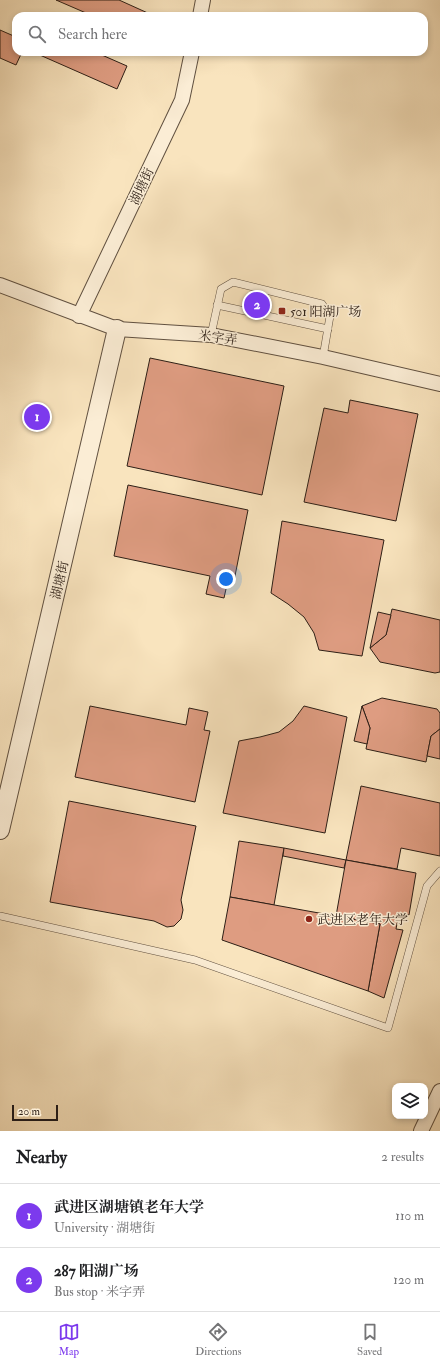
<!DOCTYPE html>
<meta charset="utf-8">
<style>
:root{--surface:#fff;--page:#f6f6f6;--text:#202124;--muted:#757577;--line:#e0e0e0;--accent:#7c3aed}
body{margin:0;font-family:"IM FELL Double Pica","Noto Serif SC",serif;background:var(--page);color:var(--text)}
.controls{position:absolute;right:12px;bottom:12px;display:grid;overflow:hidden;border-radius:8px;box-shadow:0 2px 6px #0003}
.controls button{width:36px;height:36px;display:grid;place-items:center;padding:0;border:0;border-bottom:1px solid var(--line);background:var(--surface);color:var(--text);font:20px sans-serif}
.scale{position:absolute;left:12px;bottom:10px;width:46px;box-sizing:border-box;padding-left:4px;border:2px solid #2d1f16;border-top:0;font-size:11px;line-height:14px;white-space:nowrap;color:#2d1f16;-webkit-text-stroke:3px #fbedd5;paint-order:stroke}
.you{position:absolute;left:226px;top:579px;width:14px;height:14px;margin:-10px;border:3px solid #fff;border-radius:50%;background:#1a73e8;box-shadow:0 0 0 6px #1a73e833}
.badge{display:grid;place-items:center;width:26px;height:26px;border-radius:50%;background:var(--accent);color:#fff;font-size:13px;font-weight:700}
.pin{position:absolute;translate:-50% -50%;border:2px solid #fff;box-shadow:0 1px 4px #0006}
.list{margin:0;padding:0;list-style:none}
h2{display:flex;justify-content:space-between;align-items:center;height:52px;margin:0;padding:0 16px;font-size:17px}
h2 small{font-size:13px;font-weight:400;color:var(--muted)}
.list li{display:grid;grid-template-columns:26px 1fr auto;gap:12px;align-items:center;box-sizing:border-box;height:64px;padding:0 16px;border-top:1px solid var(--line)}
.list b{display:block;font-size:15px;white-space:nowrap}
.list p{margin:0;font-size:13px;white-space:nowrap;color:var(--muted)}
.list em{font-size:13px;font-style:normal;color:var(--muted)}
.icon{flex:none;width:22px;height:22px;fill:none;stroke:currentColor;stroke-width:2;stroke-linecap:round;stroke-linejoin:round}
.map{position:relative;flex:none;width:440px;height:1131px;overflow:hidden}
.search{position:absolute;background:var(--surface);box-shadow:0 2px 6px #0003;left:12px;right:12px;top:12px;height:44px;display:flex;align-items:center;gap:10px;box-sizing:border-box;padding:0 14px;border-radius:12px;color:var(--muted);font-size:15px}
.sheet{height:180px;background:var(--surface)}
nav{display:flex;justify-content:space-around;align-items:center;box-sizing:border-box;height:56px;border-top:1px solid var(--line);background:var(--surface);font-size:11px;color:var(--muted)}
nav a{display:grid;justify-items:center;gap:2px}
nav .on{color:var(--accent)}
.map>svg:first-child{display:block}
.building{fill:#de9c81;stroke:#2d1f16}
.lines{fill:none;stroke-linecap:round;stroke-linejoin:round}
.service-casing{stroke:#605040;stroke-width:8}
.minor-casing{stroke:#605040;stroke-width:16}
.tertiary-casing{stroke:#605040;stroke-width:20}
.service{stroke:#fbedd5;stroke-width:7}
.minor{stroke:#fbedd5;stroke-width:14}
.tertiary{stroke:#fbedd5;stroke-width:18}
.poi-dot{fill:#8f2418;stroke:#fbedd5;stroke-width:1.5}
.labels{text-anchor:middle;stroke-width:3;stroke-linejoin:round;paint-order:stroke}
.street-label{font-size:13px;fill:#2d1f16;stroke:#fbedd5}
.poi-label{font-size:13px;fill:#2d1f16;stroke:#fbedd5;text-anchor:start}
</style>
<div class="map">
<svg width="440" height="1131" viewBox="0 0 440 1131">
<rect width="100%" height="100%" fill="#f9e4be"/>
<filter id="stains"><feTurbulence type="fractalNoise" baseFrequency=".005" numOctaves="4"/><feColorMatrix values="0 0 0 0 .2 0 0 0 0 .09 0 0 0 0 .02 0 0 0 .5 -.17"/></filter>
<radialGradient id="worn" r=".72"><stop offset=".6" stop-color="#630" stop-opacity="0"/><stop offset="1" stop-color="#630" stop-opacity=".3"/></radialGradient>
<g class="building">
<path d="M56 0H119L150 14 149 16H93Z"/>
<path d="M0 30 16 37V52H22L16 65 0 58Z"/>
<path d="M33 52H95L127 66 117 89Z"/>
<path d="M150 358 284 386 262 495 127 466Z"/>
<path d="M350 400 418 414 396 521 304 502 324 408 348 413Z"/>
<path d="M128 485 248 510 234 581 228 580 224 598 206 594 210 576 114 556Z"/>
<path d="M282 521 384 540 362 656 319 650 314 633 304 617 288 604 271 593Z"/>
<path d="M392 609 440 620V672L435 673 380 662 370 648 386 635Z"/>
<path d="M378 612 391 615 386 635 370 648Z"/>
<path d="M382 698 437 709 440 713V729L431 736 426 762 366 749 370 728 362 706Z"/>
<path d="M90 706 186 725 189 708 208 712 204 730 210 731 195 802 75 777Z"/>
<path d="M304 706 347 717 325 833 223 813 239 741 260 737 279 732 293 721Z"/>
<path d="M362 706 370 728 367 744 354 741Z"/>
<path d="M440 729V759L427 756 431 736Z"/>
<path d="M361 786 440 803V856L401 848 397 869 346 860Z"/>
<path d="M69 801 196 826 181 900 183 910 181 919 174 926 167 927 154 921 50 902Z"/>
<path d="M239 841 284 848 274 905 230 897Z"/>
<path d="M284 848 346 860 344 868 283 856Z"/>
<path d="M346 860 416 873 409 915 399 913 396 929 403 930 384 998 368 991 380 924 336 916Z"/>
<path d="M230 897 380 924 368 991 222 940Z"/>
</g>
<g class="lines">
<defs>
<g id="service">
<path d="M217 305 328 329"/>
<path d="M211 335 221 289 233 282 322 304 330 316 323 357"/>
<path d="M0 916 195 960 388 1028 427 886 440 871"/>
</g>
<g id="minor">
<path d="M200 16 203 0"/>
<path d="M0 285 117 329 211 335 323 357 440 384"/>
<path d="M79 316 182 100 192 52"/>
<path d="M421 1131 440 1091"/>
</g>
<path id="tertiary" d="M0 830 117 329"/>
</defs>
<use href="#service" class="service-casing"/>
<use href="#minor" class="minor-casing"/>
<use href="#tertiary" class="tertiary-casing"/>
<use href="#service" class="service"/>
<use href="#minor" class="minor"/>
<use href="#tertiary" class="tertiary"/>
</g>
<g class="poi-dot">
<rect x="278" y="307" width="8" height="8" rx="2"/>
<circle cx="309" cy="919" r="4"/>
</g>
<g class="labels">
<g class="street-label">
<text transform="translate(141 186) rotate(-65)" y="5">湖塘街</text>
<text transform="translate(218 337) rotate(8)" y="5">米字弄</text>
<text transform="translate(59 580) rotate(-77)" y="5">湖塘街</text>
</g>
<g class="poi-label">
<text x="290" y="316">501 阳湖广场</text>
<text x="317" y="924">武进区老年大学</text>
</g>
</g>
<rect width="100%" height="100%" filter="url(#stains)"/>
<rect width="100%" height="100%" fill="url(#worn)"/>
</svg>
<div class="controls">
<button><svg class="icon" aria-label="layers" viewBox="0 0 24 24"><path d="M12 4l9 5-9 5-9-5zM3 14l9 5 9-5"/></svg></button>
</div>
<div class="scale">20 m</div>
<div class="you"></div>
<div class="pin badge" style="left:37px;top:417px">1</div>
<div class="pin badge" style="left:257px;top:305px">2</div>
<div class="search"><svg class="icon" aria-label="search" viewBox="0 0 24 24"><circle cx="10" cy="10" r="6"/><path d="M15 15l6 6"/></svg>Search here</div>
</div>
<section class="sheet">
<h2>Nearby<small>2 results</small></h2>
<ul class="list">
<li><span class="badge">1</span><div><b>武进区湖塘镇老年大学</b><p>University · 湖塘街</p></div><em>110 m</em></li>
<li><span class="badge">2</span><div><b>287 阳湖广场</b><p>Bus stop · 米字弄</p></div><em>120 m</em></li>
</ul>
</section>
<nav>
<a class="on"><svg class="icon" aria-label="map" viewBox="0 0 24 24"><path d="M3 6l6-2 6 2 6-2v14l-6 2-6-2-6 2zM9 4v14M15 6v14"/></svg>Map</a>
<a><svg class="icon" aria-label="directions" viewBox="0 0 24 24"><path d="M12 3l9 9-9 9-9-9zM9 14v-3h6M13 9l2 2-2 2"/></svg>Directions</a>
<a><svg class="icon" aria-label="saved" viewBox="0 0 24 24"><path d="M7 4h10v16l-5-4-5 4z"/></svg>Saved</a>
</nav>
